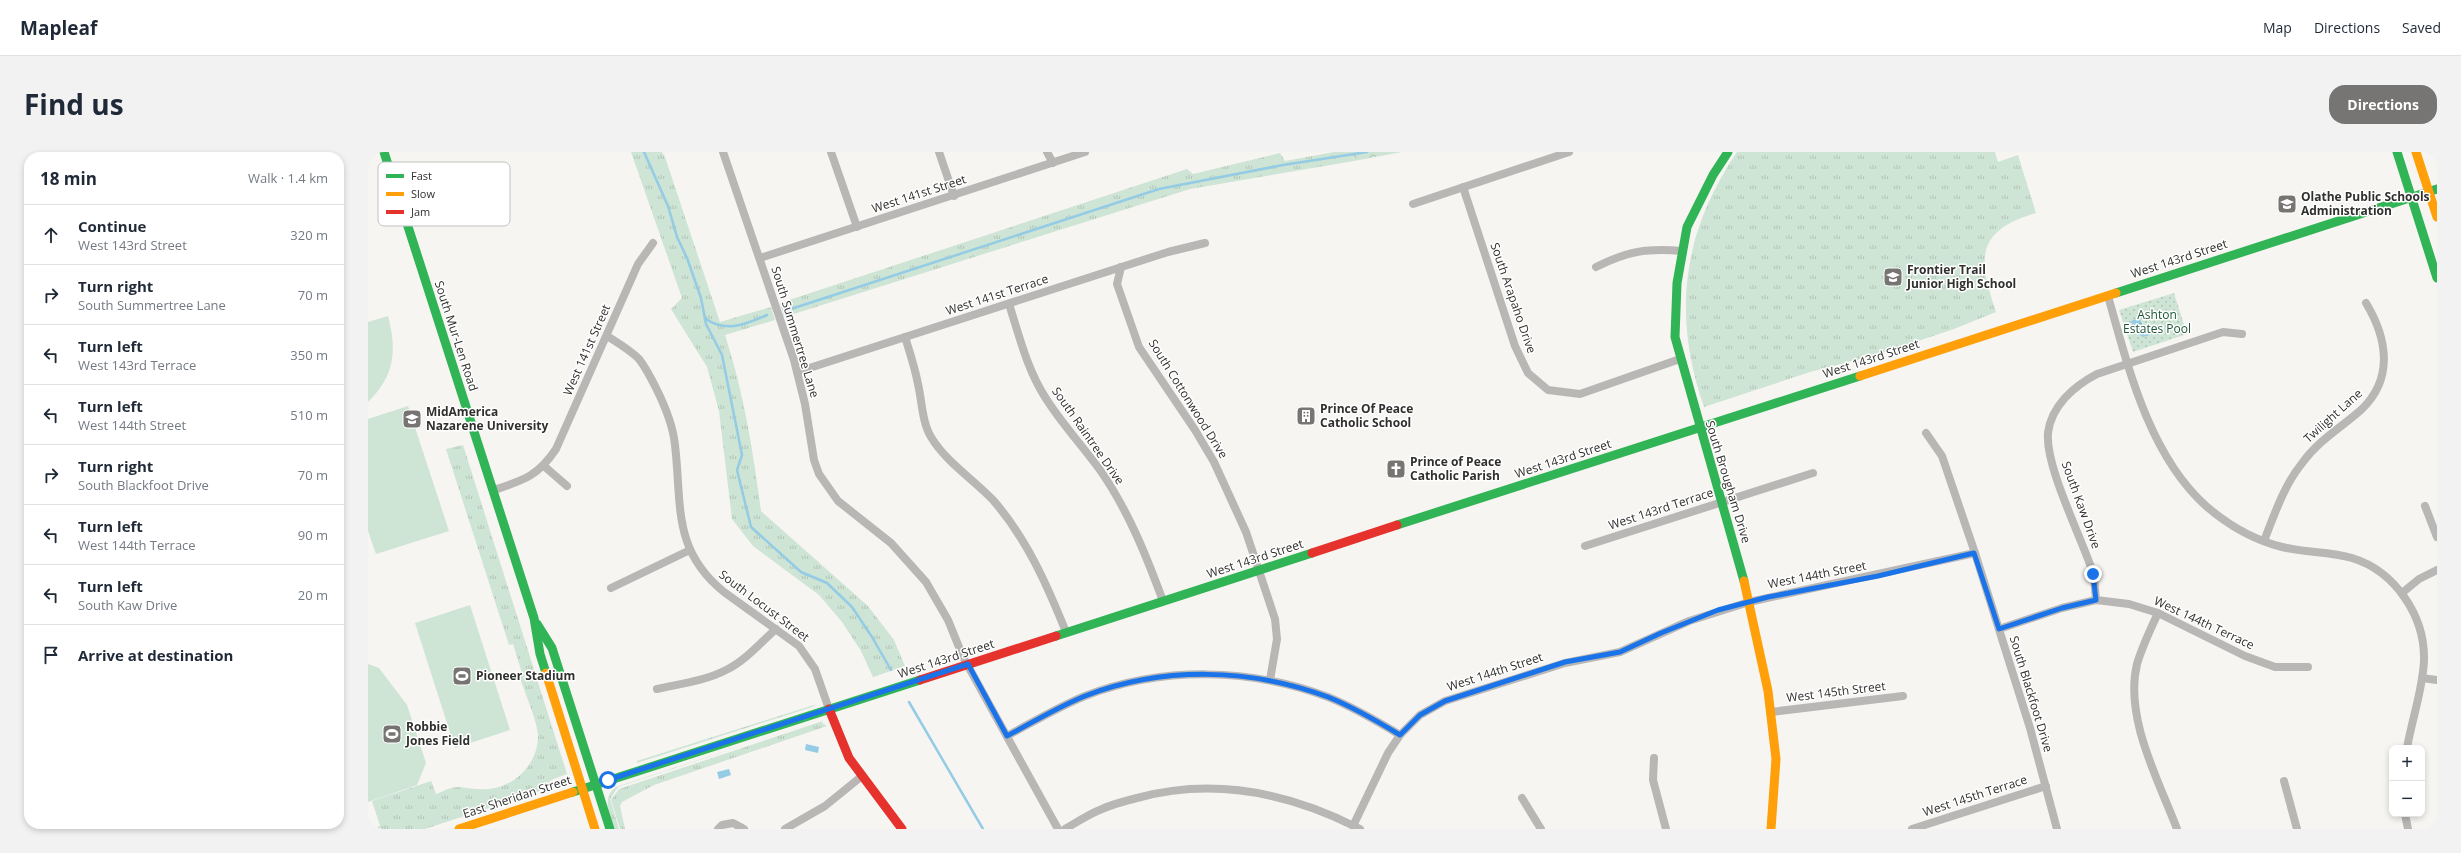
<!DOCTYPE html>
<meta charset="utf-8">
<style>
:root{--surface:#fff;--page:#f2f2f3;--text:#1f2937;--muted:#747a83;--line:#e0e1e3;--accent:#767573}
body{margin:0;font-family:"Open Sans",sans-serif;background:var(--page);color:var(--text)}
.controls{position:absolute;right:12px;bottom:12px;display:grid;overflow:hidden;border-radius:8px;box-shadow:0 2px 6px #0003}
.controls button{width:36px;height:36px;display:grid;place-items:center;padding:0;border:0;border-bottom:1px solid var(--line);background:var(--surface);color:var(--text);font:20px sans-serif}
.stop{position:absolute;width:12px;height:12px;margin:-9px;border:3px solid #1a73e8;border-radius:50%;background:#fff}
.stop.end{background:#1a73e8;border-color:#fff;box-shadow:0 1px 4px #0008}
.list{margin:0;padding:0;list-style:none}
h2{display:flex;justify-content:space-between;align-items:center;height:52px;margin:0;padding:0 16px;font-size:17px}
h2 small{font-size:13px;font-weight:400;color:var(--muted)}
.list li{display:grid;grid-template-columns:26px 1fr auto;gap:12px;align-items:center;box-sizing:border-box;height:60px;padding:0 16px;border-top:1px solid var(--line)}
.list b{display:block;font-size:15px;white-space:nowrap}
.list p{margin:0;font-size:13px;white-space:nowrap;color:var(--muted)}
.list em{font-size:13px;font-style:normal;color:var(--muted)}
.icon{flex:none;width:22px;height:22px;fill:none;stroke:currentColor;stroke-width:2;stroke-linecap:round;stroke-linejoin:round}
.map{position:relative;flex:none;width:2069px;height:677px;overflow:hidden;border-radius:16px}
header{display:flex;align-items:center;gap:24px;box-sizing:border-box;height:56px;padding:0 20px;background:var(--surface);border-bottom:1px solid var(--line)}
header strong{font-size:19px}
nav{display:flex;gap:22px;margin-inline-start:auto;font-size:14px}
.intro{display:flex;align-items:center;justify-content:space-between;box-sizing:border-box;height:96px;padding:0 24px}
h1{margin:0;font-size:28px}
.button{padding:10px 18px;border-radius:16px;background:var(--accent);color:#fff;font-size:14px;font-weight:700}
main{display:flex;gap:24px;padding:0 24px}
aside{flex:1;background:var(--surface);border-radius:16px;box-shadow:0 2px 6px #0003}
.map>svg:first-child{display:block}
.grass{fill:url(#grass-tufts)}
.forest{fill:url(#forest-crowns)}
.park{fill:url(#park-dots)}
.garden{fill:#cee4d4}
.water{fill:url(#water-ripples)}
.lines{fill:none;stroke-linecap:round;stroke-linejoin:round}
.stream{stroke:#94cbe5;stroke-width:2.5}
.street{stroke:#b8b7b6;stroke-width:8}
.fast{stroke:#30b455;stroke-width:9}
.slow{stroke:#ff9f0a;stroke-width:9}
.jam{stroke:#e5322d;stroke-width:9}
.route{stroke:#1a73e8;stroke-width:5}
.labels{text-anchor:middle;stroke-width:3;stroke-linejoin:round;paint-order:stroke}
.street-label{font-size:12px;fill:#30302e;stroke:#fff}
.poi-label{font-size:12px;font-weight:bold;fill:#30302e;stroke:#fff;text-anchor:start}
.park-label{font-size:12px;fill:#1d5336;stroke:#fff}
.key{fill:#fff;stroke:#c1c1c0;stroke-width:1}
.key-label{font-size:11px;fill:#30302e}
</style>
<header>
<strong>Mapleaf</strong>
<nav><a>Map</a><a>Directions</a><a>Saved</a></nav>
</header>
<div class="intro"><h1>Find us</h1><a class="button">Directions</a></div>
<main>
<aside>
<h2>18 min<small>Walk · 1.4 km</small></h2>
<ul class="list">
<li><svg class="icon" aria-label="ahead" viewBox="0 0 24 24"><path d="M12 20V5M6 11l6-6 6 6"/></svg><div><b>Continue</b><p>West 143rd Street</p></div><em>320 m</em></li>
<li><svg class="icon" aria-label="right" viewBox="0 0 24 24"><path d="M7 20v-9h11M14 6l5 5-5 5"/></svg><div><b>Turn right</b><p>South Summertree Lane</p></div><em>70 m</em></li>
<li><svg class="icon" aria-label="left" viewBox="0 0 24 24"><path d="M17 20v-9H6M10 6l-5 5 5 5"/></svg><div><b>Turn left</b><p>West 143rd Terrace</p></div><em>350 m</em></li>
<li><svg class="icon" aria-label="left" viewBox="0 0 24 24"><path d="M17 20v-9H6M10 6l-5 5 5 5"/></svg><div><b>Turn left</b><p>West 144th Street</p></div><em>510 m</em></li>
<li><svg class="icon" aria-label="right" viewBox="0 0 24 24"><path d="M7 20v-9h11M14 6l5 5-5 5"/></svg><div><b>Turn right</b><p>South Blackfoot Drive</p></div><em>70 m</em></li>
<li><svg class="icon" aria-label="left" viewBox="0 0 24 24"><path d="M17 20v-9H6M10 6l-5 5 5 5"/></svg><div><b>Turn left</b><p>West 144th Terrace</p></div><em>90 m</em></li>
<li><svg class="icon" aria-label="left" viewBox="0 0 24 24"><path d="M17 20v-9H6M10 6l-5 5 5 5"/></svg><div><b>Turn left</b><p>South Kaw Drive</p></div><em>20 m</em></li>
<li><svg class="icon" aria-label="arrive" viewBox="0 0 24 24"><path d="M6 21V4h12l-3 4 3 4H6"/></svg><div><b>Arrive at destination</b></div></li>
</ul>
</aside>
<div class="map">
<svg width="2069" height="677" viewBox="0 0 2069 677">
<defs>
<pattern id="grass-tufts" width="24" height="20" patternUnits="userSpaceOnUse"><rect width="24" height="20" fill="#cee4d4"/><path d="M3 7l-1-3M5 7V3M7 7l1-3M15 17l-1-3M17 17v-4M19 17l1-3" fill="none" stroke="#b1c4b6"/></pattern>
<pattern id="forest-crowns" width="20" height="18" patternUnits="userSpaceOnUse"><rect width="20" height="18" fill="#cee4d4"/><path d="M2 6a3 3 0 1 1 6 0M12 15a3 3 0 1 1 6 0" fill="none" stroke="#b1c4b6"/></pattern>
<pattern id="park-dots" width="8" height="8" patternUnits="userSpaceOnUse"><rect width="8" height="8" fill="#cee4d4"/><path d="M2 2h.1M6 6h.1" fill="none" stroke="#b1c4b6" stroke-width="1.8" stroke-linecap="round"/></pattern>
<pattern id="water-ripples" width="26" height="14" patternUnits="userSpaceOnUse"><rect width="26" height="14" fill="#94cbe5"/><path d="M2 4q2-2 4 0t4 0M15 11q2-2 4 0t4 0" fill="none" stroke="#79a5ba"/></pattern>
</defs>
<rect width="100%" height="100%" fill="#f7f5f2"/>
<g class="grass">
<path d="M263 0H294L297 5 352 170 403 155 407 168 357 183C376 241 385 299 393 359L500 454 526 488 537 514 505 525 493 499 474 470 451 443 385 394 364 367 351 259 339 215 303 157 314 146Z"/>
<path d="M966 0H984L986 9 822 37 416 165 412 151 819 17 825 22 912 1 917 9Z"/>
<path d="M1369 0H1627L1630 10 1650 3 1668 61C1607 79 1610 107 1628 160L1586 177 1511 202 1442 220 1336 255C1304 163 1314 81 1369 0Z"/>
<path d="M95 293 199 622 183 628 172 639 57 677H3L12 674 4 649 63 629 68 642C74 640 84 634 91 635 103 636 114 639 127 636 151 631 170 609 170 584 170 570 155 537 151 522L154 521 145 492 141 493 78 297Z"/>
<path d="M449 552 444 555 269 611V609Z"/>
<path d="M452 568 250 635 242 647 251 677H247C242 662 233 646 248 635Z"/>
<path d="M455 569 454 571 459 574 286 633 254 650 252 654 257 677H252L243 648 251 637Z"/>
</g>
<path class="forest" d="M984 0H1034L986 9Z"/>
<path class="park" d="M1806 141 1819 182 1765 200 1751 158Z"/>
<g class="garden">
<path d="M20 164C29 199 27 223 0 250V170Z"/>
<path d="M40 254 81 379 8 402 0 379V267Z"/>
<path d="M102 453 142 578 87 596 47 471Z"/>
<path d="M0 512 11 516 39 553 58 611 49 633 0 650Z"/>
</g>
<g class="water">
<path d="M1771 166 1776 176 1786 174 1788 181 1775 185 1768 181 1763 169Z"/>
<path d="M438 592 451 595 450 601 437 598Z"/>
<path d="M361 617 363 623 351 627 349 620Z"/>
</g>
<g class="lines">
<g class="stream">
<path d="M276 0 300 54 309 85 319 106 333 146 338 172 354 203 374 303 369 318 383 375 433 420 459 431 484 455 504 485 523 518"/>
<path d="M423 157 791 37 915 13 999 0"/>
<path d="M338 167C358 181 378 172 399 163"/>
<path d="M541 550 615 677"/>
</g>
<g class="street">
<path d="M355 0 426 208 437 252 446 308 451 322 470 349 523 391 558 430 580 468 595 505 690 677"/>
<path d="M463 0 489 75"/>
<path d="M571 0 586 44"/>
<path d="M679 0 685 11"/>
<path d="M1095 35 1147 194 1160 221 1180 238 1212 242 1312 207"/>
<path d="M1045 52 1201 0"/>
<path d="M392 106 717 0"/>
<path d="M753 115 749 132 771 195 827 278 846 310 878 380 907 467 909 487 902 528"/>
<path d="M1228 115C1260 99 1279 96 1314 99"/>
<path d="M1740 144C1760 215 1781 303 1838 354 1860 373 1886 388 1914 395 1937 401 1962 399 1984 406 2027 419 2057 464 2056 508 2055 537 2044 567 2039 596"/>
<path d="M641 152C651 183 659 217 677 245 693 271 714 293 732 318 760 358 778 403 795 449"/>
<path d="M239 184C250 191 262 198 271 207 278 216 283 226 288 236 297 254 305 273 307 293 314 353 304 398 356 440L431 494 447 517 461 557"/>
<path d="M537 185C542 201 547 216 550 232 554 249 554 270 563 285 578 310 605 327 625 348 659 387 679 433 698 480"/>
<path d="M429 220 800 100 837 91"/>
<path d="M1558 281 1574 304 1607 401 1662 576 1689 677"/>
<path d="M176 314 199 334"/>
<path d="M126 338C156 328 170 324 188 297L270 112 285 91"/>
<path d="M2057 354 2069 385"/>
<path d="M1896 389C1907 361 1916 333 1935 310 1951 288 1974 275 1994 257 2026 226 2019 186 1998 151"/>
<path d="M1217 394 1445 321"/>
<path d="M243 436 322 398"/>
<path d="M2034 441 2051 427 2069 418"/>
<path d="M1728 448C1727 439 1727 429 1725 421 1714 386 1677 315 1680 281 1683 254 1706 234 1729 222L1855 180 1874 182"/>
<path d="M1790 461C1782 478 1774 495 1769 512 1756 566 1791 629 1809 677"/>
<path d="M1631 477 1694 456 1728 448 1761 452 1790 461 1877 504 1907 515H1940"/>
<path d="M2054 526 2069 528"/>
<path d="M289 537C311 532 337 529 358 518 377 509 392 491 408 477"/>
<path d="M1403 560 1535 544"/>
<path d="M639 584C665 570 690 555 717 544 795 514 883 516 960 545 985 555 1009 569 1032 583"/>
<path d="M1286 606 1285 628 1298 677"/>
<path d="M1916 629 1929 677"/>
<path d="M1154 646 1173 677"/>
<path d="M2037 662 2040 677"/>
<path d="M985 674 1020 601 1032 583 1052 563 1077 549 1197 511 1252 500 1321 469 1381 450 1607 401"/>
<path d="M350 677 354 673 365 671 376 677"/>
<path d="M417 677 457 654 494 624"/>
<path d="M697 677C709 670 721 662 734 657 745 652 757 649 769 646 846 625 922 641 992 677"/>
<path d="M1544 677 1678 634"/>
</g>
<g class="fast">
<path d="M16 0 166 466 172 502 178 521"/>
<path d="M1360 0 1345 23 1319 75 1309 131 1307 185 1376 429"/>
<path d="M2029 0 2069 126"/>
<path d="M1748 141 2069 37"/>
<path d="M1029 373 1492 224"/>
<path d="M169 472 184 496 242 677"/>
<path d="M688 484 944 401"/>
<path d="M205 640 552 528"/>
</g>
<g class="slow">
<path d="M2048 0 2069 65"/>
<path d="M1492 224 1748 141"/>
<path d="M1376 429 1400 539 1408 607 1403 677"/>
<path d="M178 521 227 677"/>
<path d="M91 677 205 640"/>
</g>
<g class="jam">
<path d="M944 401 1029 373"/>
<path d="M552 528 688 484"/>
<path d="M461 557 481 606 534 677"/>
</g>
</g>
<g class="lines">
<path class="route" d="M240 628 600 512 639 584C665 570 690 555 717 544 795 514 882 516 960 545 985 555 1009 569 1032 583L1052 563 1077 549 1197 510 1252 500 1293 481 1350 458 1400 445 1510 424 1606 401 1631 477 1694 456 1728 448 1725 422"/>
</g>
<defs>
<symbol id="school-square" viewBox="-11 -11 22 22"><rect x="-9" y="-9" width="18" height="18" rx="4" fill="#767573" stroke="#fff"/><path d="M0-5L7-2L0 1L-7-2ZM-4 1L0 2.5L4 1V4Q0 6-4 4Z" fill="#fff"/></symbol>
<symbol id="building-square" viewBox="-11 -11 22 22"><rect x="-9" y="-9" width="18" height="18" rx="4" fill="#767573" stroke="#fff"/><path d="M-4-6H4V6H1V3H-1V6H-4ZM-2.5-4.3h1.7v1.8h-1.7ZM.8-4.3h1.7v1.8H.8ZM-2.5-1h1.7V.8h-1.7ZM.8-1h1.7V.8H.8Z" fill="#fff"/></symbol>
<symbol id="university-square" viewBox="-11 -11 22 22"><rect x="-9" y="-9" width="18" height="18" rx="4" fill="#767573" stroke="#fff"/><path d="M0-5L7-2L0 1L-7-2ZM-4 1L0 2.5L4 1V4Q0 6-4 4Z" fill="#fff"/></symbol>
<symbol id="church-square" viewBox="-11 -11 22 22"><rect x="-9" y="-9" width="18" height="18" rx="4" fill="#767573" stroke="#fff"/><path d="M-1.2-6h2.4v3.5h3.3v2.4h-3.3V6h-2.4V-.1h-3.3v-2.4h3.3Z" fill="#fff"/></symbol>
<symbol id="stadium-square" viewBox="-11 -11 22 22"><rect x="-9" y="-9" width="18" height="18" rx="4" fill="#767573" stroke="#fff"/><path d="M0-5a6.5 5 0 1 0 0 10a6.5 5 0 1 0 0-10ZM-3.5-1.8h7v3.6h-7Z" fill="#fff"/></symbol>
</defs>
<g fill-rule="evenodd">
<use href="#school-square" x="1908" y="41" width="22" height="22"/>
<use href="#school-square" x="1514" y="114" width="22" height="22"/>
<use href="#building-square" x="927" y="253" width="22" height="22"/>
<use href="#university-square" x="33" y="256" width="22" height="22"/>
<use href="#church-square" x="1017" y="306" width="22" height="22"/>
<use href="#stadium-square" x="83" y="513" width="22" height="22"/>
<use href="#stadium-square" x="13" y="571" width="22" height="22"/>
</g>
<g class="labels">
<g class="street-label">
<text transform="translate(551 42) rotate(-18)" y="4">West 141st Street</text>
<text transform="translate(1811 107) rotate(-18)" y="4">West 143rd Street</text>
<text transform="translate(629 143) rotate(-18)" y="4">West 141st Terrace</text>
<text transform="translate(1145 146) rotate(71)" y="4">South Arapaho Drive</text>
<text transform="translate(427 180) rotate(73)" y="4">South Summertree Lane</text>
<text transform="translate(88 184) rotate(72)" y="4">South Mur-Len Road</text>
<text transform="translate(219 198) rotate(-66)" y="4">West 141st Street</text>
<text transform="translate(1503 207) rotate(-18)" y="4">West 143rd Street</text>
<text transform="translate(820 247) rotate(58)" y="4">South Cottonwood Drive</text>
<text transform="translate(1965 264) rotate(-42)" y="4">Twilight Lane</text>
<text transform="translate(720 284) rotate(55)" y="4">South Raintree Drive</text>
<text transform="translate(1195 307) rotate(-18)" y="4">West 143rd Street</text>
<text transform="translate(1360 330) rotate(73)" y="4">South Brougham Drive</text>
<text transform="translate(1713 353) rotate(70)" y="4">South Kaw Drive</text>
<text transform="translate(1293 357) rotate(-18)" y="4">West 143rd Terrace</text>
<text transform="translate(887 407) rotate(-18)" y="4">West 143rd Street</text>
<text transform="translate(1449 423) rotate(-11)" y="4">West 144th Street</text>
<text transform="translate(396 454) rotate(37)" y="4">South Locust Street</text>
<text transform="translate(1836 471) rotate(25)" y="4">West 144th Terrace</text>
<text transform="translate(578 507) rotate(-18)" y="4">West 143rd Street</text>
<text transform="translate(1127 520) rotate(-18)" y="4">West 144th Street</text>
<text transform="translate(1468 540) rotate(-7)" y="4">West 145th Street</text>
<text transform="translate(1663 542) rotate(73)" y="4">South Blackfoot Drive</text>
<text transform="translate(1607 644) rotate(-18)" y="4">West 145th Terrace</text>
<text transform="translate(149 645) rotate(-18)" y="4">East Sheridan Street</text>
</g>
<g class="poi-label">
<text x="1933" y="49">Olathe Public Schools<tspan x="1933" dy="14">Administration</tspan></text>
<text x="1539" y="122">Frontier Trail<tspan x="1539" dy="14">Junior High School</tspan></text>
<text x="952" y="261">Prince Of Peace<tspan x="952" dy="14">Catholic School</tspan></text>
<text x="58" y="264">MidAmerica<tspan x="58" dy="14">Nazarene University</tspan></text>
<text x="1042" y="314">Prince of Peace<tspan x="1042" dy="14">Catholic Parish</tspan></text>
<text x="108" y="528">Pioneer Stadium</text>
<text x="38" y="579">Robbie<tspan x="38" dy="14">Jones Field</tspan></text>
</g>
<g class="park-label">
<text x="1789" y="167">Ashton<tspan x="1789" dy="14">Estates Pool</tspan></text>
</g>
</g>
<rect x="10" y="10" width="132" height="64" rx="6" class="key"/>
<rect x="18" y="22" width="18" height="4" fill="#30b455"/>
<rect x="18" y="40" width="18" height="4" fill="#ff9f0a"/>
<rect x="18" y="58" width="18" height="4" fill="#e5322d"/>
<g class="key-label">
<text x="43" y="28">Fast</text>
<text x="43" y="46">Slow</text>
<text x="43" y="64">Jam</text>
</g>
</svg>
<div class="controls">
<button>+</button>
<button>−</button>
</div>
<div class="stop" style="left:240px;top:628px"></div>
<div class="stop end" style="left:1725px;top:422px"></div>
</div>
</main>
